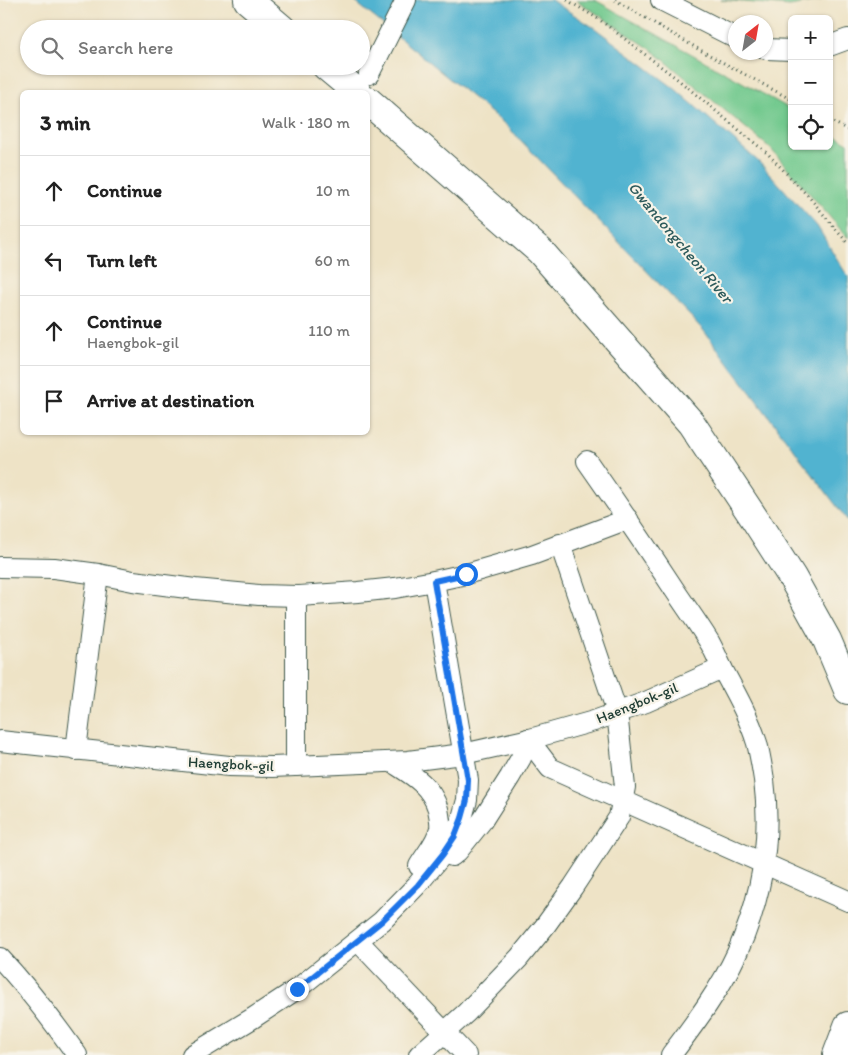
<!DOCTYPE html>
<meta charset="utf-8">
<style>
:root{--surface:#fff;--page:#f2f2f2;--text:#222;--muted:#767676;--line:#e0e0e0}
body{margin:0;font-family:Itim,sans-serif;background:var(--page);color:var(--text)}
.controls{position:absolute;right:15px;top:15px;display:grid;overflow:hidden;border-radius:8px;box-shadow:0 1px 4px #0004}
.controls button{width:45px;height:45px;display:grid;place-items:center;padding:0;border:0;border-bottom:1px solid var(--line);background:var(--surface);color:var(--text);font:25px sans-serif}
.compass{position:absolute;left:728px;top:15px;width:45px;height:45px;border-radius:50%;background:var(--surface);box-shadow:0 1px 4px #0004;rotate:31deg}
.stop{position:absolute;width:15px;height:15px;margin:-11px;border:4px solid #1a73e8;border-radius:50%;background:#fff}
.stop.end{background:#1a73e8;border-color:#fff;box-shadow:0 1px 5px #0008}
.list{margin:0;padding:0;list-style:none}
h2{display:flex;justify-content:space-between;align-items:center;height:65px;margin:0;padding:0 20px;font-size:21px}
h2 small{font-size:16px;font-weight:400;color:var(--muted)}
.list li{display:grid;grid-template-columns:32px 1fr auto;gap:15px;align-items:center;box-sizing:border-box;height:70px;padding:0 20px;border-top:1px solid var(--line)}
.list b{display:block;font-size:19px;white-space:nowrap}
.list p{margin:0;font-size:16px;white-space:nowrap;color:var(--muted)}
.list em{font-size:16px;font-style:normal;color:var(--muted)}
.icon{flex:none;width:28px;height:28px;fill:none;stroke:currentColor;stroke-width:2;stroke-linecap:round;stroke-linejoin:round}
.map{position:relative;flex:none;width:848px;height:1055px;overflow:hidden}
.search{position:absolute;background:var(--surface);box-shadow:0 1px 4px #0004;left:20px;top:20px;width:350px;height:55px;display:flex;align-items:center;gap:12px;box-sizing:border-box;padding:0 18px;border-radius:28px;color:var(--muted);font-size:19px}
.panel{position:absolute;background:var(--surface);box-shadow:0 1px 4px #0004;left:20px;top:90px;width:350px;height:345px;border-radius:8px}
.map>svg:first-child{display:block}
.green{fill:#72c98e;stroke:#488361}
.water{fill:#51b3d0;stroke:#387882}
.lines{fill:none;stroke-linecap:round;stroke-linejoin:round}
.street-casing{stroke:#3e564a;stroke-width:22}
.secondary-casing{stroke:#3e564a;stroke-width:30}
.path{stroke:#3e564a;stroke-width:3;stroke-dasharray:1 4;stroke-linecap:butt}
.street{stroke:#fff;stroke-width:20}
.secondary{stroke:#fff;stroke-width:28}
.route{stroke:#1a73e8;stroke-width:6}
.labels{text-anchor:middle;stroke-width:4.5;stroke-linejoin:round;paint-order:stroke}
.street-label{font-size:15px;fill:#1f3d34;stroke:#f7f3e8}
.water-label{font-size:16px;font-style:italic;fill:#2c5a5b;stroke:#f7f3e8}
</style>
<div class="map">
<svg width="848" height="1055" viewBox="0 0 848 1055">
<rect width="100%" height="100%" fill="#f7f3e8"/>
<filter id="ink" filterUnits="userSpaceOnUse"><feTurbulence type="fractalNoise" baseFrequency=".02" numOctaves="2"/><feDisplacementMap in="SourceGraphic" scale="10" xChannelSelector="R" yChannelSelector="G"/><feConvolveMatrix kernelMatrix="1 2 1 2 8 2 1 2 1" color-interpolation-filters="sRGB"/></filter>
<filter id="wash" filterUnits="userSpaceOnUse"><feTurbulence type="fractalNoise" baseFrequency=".0096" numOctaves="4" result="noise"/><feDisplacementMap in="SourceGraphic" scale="20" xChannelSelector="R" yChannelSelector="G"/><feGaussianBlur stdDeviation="1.12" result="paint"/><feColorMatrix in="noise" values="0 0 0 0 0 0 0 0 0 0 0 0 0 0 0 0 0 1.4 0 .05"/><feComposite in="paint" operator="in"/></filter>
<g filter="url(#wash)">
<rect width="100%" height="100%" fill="#eee3c6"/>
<g class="green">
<path d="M576 0H595L792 110V146H829V132L848 143V238L770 148 652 50Z"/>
<path d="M721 0H821L790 6Z"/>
</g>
<path class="water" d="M353 0H551L596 29 674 88 759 162 817 226 848 277V521L704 331 693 319 506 125Z"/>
</g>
<g filter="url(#ink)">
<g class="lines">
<defs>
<g id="street">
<path d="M661 0 736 38"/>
<path d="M829 46 848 39"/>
<path d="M766 49 792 50"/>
<path d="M369 74 406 0"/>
<path d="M587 461C615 501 643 542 670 583 683 603 698 623 710 643 715 652 719 662 723 670 736 694 749 717 757 743 760 755 762 767 764 780 772 841 762 897 737 953 720 990 695 1023 671 1055"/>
<path d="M0 567 54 568 98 574 133 581 195 589 259 595 299 596 358 592 395 588 434 581 466 574 532 555 628 519"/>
<path d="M296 596V766"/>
<path d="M528 739 550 768 848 901"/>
<path d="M0 741 229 766 272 767 408 761 463 754 530 739 594 721 646 702 722 668"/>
<path d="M76 750 98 574"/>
<path d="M392 762C412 775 430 784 438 809 439 815 441 822 440 828 437 842 426 854 419 866"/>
<path d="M452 856 458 851 482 821 510 777 521 758 528 739"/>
<path d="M358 941 466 1055"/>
<path d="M0 958C28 988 53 1021 77 1055"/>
<path d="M192 1055 253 1018 297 989 382 921 417 885 443 854 455 836 462 818 467 800 468 780 434 581"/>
<path d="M419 1055 466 1013 519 958 545 926 573 887 619 817 625 787 617 712 560 544"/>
</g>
<g id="secondary">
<path d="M248 0 282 29"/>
<path d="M326 66 357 92"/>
<path d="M368 101 540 251 691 423 756 521 792 577 827 640 848 690"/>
<path d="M837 1055 848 1026"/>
</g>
</defs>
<use href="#street" class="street-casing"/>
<use href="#secondary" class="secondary-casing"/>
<g class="path">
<path d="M567 0 600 20 676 78 768 154 810 198 848 244"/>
<path d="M615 0 700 50 792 100"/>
<path d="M829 120 848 130"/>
</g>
<use href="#street" class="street"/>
<use href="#secondary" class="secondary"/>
</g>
</g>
<g class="lines" filter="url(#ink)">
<path class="route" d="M297 989 382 921 418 885 443 854 455 836 462 818 467 800 468 780 434 581 466 574"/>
</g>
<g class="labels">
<g class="street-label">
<text transform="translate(637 703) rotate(-22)" y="5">Haengbok-gil</text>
<text transform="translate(231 764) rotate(3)" y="5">Haengbok-gil</text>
</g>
<g class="water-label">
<text transform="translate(681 242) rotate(50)" y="6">Gwandongcheon River</text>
</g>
</g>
</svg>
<div class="controls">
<button>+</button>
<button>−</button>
<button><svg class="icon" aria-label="locate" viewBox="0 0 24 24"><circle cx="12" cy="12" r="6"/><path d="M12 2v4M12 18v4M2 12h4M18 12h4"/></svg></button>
</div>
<svg class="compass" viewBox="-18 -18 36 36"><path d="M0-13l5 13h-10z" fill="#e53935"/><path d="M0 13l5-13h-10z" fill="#767676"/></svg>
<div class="stop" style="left:466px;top:574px"></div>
<div class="stop end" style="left:297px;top:989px"></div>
<div class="search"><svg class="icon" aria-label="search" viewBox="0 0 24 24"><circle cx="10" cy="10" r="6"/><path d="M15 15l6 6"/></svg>Search here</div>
<section class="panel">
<h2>3 min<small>Walk · 180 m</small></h2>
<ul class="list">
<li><svg class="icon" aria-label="ahead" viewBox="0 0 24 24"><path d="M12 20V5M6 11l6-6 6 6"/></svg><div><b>Continue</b></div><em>10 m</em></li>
<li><svg class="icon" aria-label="left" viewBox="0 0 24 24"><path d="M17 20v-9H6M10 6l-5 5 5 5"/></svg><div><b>Turn left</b></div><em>60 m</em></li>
<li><svg class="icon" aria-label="ahead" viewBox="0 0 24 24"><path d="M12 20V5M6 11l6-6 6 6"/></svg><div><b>Continue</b><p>Haengbok-gil</p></div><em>110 m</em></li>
<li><svg class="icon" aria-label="arrive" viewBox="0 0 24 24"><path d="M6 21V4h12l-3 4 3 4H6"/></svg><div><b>Arrive at destination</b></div></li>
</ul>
</section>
</div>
